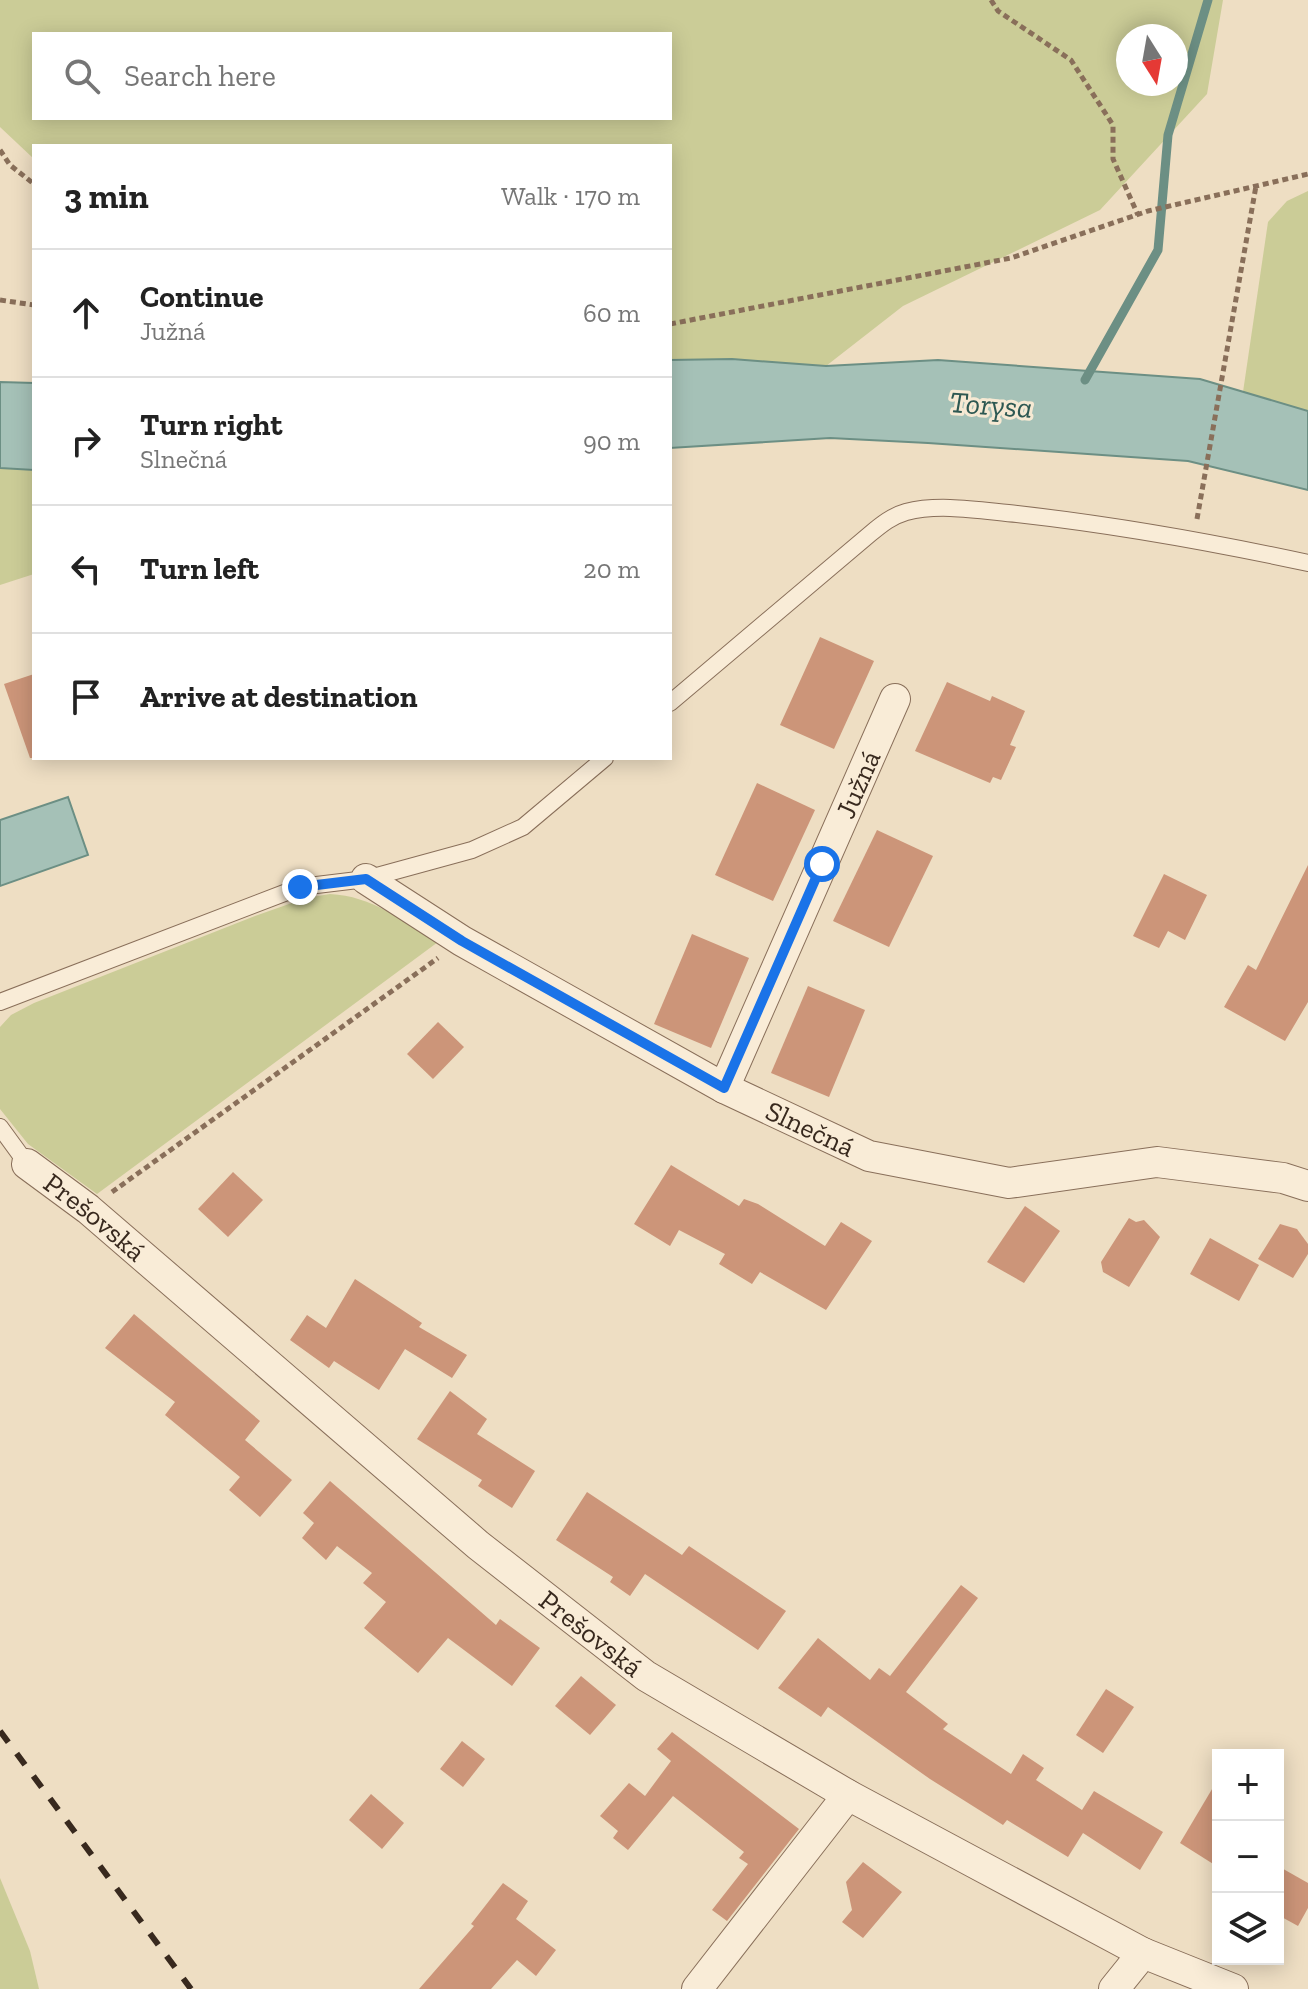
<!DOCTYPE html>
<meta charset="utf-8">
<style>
:root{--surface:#fff;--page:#f6f6f6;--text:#222;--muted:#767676;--line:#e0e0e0}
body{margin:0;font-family:"Zilla Slab",serif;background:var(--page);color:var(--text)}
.controls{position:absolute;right:24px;bottom:24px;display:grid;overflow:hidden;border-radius:0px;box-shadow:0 4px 20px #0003}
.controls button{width:72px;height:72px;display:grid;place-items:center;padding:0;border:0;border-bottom:2px solid var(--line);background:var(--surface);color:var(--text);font:40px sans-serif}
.compass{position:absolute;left:1116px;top:24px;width:72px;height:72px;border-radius:50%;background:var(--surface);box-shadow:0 4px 20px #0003;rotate:169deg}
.stop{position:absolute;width:24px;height:24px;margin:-18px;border:6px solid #1a73e8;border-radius:50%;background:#fff}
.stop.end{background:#1a73e8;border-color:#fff;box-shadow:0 2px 8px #0008}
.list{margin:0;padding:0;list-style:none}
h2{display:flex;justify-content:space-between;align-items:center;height:104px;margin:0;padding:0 32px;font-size:34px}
h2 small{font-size:26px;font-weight:400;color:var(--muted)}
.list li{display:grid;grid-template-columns:52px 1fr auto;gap:24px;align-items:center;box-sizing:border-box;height:128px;padding:0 32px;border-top:2px solid var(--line)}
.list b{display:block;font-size:30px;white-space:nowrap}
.list p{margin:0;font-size:26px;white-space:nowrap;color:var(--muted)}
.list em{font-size:26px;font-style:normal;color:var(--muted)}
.icon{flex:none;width:44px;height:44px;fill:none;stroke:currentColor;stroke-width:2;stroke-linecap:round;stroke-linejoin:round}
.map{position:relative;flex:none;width:1308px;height:1989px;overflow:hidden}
.search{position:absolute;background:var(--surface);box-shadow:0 4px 20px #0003;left:32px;top:32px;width:640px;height:88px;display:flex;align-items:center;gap:20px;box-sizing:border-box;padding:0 28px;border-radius:0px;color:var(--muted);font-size:30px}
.panel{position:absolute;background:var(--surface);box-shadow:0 4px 20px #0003;left:32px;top:144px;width:640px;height:616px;border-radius:0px}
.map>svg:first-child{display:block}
.green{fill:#cbcc97;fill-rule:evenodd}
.water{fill:#a5c1b7;stroke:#6c8f84;stroke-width:2}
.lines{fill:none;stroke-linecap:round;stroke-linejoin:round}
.stream{stroke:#6c8f84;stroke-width:9}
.building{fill:#cc9579}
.lane-casing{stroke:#896f5a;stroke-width:18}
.street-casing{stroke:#896f5a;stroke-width:32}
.path{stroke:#896f5a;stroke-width:5;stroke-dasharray:6 4;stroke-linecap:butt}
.lane{stroke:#f9ecd7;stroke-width:16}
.street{stroke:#f9ecd7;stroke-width:30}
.rail{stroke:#38291e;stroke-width:6;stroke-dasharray:14 14;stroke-linecap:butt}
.route{stroke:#1a73e8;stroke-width:10}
.labels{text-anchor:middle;stroke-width:6;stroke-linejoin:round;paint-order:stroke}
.street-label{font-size:28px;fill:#38291e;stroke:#f6e9d3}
.water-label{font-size:30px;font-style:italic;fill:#2d5852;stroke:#f6e9d3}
</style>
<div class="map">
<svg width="1308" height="1989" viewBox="0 0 1308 1989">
<rect width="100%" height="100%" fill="#eedec3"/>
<g class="green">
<path d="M0 0H1223L1207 94 1100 210 903 306 826 366 732 359 670 360V146H34V159L0 127ZM34 34H670V118H34ZM1128 36H1176V84H1128Z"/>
<path d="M1308 191V411L1243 392 1268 222 1287 201Z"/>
<path d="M0 468 34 470V574L0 585Z"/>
<path d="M330 894C372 896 403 921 438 942L97 1194 28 1144 0 1109V1027L11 1015 34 1003 255 916 306 898Z"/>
<path d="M0 1878 30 1951 39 1989H0Z"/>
</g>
<g class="water">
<path d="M732 359 826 366 938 360 1200 379 1308 411V490L1188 461 928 443 830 438 670 448V360Z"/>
<path d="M0 382 34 383V470L0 468Z"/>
<path d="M68 797 88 855 0 886V820Z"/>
</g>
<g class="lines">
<path class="stream" d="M1085 380 1158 250 1168 135 1208 0"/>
</g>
<g class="building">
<path d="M820 637 874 661 834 749 780 725Z"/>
<path d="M34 674V758H30L4 684Z"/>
<path d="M947 682 990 701 992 696 1025 711 1010 745 1016 747 1001 780 993 777 990 783 915 751Z"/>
<path d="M757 783 815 810 773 901 715 875Z"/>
<path d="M877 830 933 856 889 947 833 921Z"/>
<path d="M1308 865V1002L1285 1041 1224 1007 1248 965 1256 970Z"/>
<path d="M1164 874 1207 895 1185 940 1168 931 1159 948 1133 936Z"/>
<path d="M692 934 749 958 711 1048 654 1024Z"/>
<path d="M808 986 865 1010 829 1097 771 1073Z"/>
<path d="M438 1022 464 1047 433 1079 407 1054Z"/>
<path d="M671 1165 739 1206 744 1199 758 1204 825 1246 841 1222 872 1241 826 1310 760 1272 752 1284 719 1264 725 1254 679 1230 670 1246 634 1224Z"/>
<path d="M233 1172 263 1200 228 1237 198 1209Z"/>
<path d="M1025 1206 1060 1231 1024 1283 987 1262Z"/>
<path d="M1129 1218 1136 1222 1144 1220 1160 1237 1129 1287 1103 1272 1101 1262Z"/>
<path d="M1280 1224 1297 1229 1308 1244V1254L1293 1278 1258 1259Z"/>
<path d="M1210 1238 1259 1265 1239 1301 1190 1274Z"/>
<path d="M355 1279 422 1323 419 1327 467 1355 452 1378 405 1349 379 1390 334 1361 329 1368 290 1340 307 1315 326 1328Z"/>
<path d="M134 1314 260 1421 245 1440 292 1480 260 1517 229 1490 240 1477 165 1415 175 1402 105 1348Z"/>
<path d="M450 1391 487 1419 477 1434 535 1471 512 1508 478 1486 482 1480 417 1439Z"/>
<path d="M330 1481 496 1625 500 1619 540 1648 512 1686 448 1638 418 1673 364 1628 386 1602 363 1583 372 1573 337 1546 326 1560 302 1538 314 1523 303 1513Z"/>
<path d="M587 1492 682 1555 689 1546 786 1611 758 1650 645 1574 630 1596 610 1582 613 1577 556 1540Z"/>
<path d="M961 1585 978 1598 906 1692 948 1724 943 1729 1011 1774 1023 1754 1044 1768 1036 1780 1082 1810 1094 1791 1163 1832 1140 1870 1083 1833 1068 1857 1007 1820 1003 1825 930 1779 828 1707 821 1717 778 1688 818 1638 870 1680 879 1668 890 1676Z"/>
<path d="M581 1676 616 1705 590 1735 555 1706Z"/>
<path d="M1106 1689 1134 1707 1103 1753 1076 1735Z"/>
<path d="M672 1732 799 1829 727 1921 712 1910 748 1864 739 1858 744 1852 673 1796 628 1850 613 1838 618 1831 600 1816 629 1783 645 1796 671 1761 657 1749Z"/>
<path d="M462 1741 485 1759 463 1787 440 1769Z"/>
<path d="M1218 1779V1867L1180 1843Z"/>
<path d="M371 1794 404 1823 382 1849 349 1820Z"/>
<path d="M863 1862 902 1892 863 1938 842 1922 852 1910 846 1882Z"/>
<path d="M1278 1866 1308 1883V1908L1298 1926 1278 1915Z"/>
<path d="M503 1883 528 1901 516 1919 556 1950 536 1976 517 1960 491 1989H419L474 1926 471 1924Z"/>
</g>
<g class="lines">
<defs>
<g id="lane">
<path d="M670 703 870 534C882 524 892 516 906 512 940 503 983 511 1017 514 1115 525 1211 542 1308 563"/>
<path d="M0 1002 300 887 366 879 472 850 523 827 605 758"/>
<path d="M0 1127 27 1164"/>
</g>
<g id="street">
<path id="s1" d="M366 879 462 941 724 1088 869 1156 1009 1183 1157 1162 1283 1178 1308 1186"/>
<path id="s2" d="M724 1088 895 699"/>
<path id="s3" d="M27 1164 88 1209 478 1545 646 1676 848 1795 973 1862 1143 1953 1233 1989"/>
<path d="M697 1989 848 1795"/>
<path d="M1114 1989 1143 1953"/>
</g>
</defs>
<use href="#lane" class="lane-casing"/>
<use href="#street" class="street-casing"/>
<g class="path">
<path d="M991 0 998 11 1071 60 1113 125V159L1138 215"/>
<path d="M0 150 10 165 34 184"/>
<path d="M0 300 34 305"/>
<path d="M670 324 1011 258 1148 211 1308 174"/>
<path d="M1197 519 1256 186"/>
<path d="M112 1192 438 958"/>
</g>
<use href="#lane" class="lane"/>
<use href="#street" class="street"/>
<path class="rail" d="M0 1731 191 1989"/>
</g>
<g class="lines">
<path class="route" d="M300 887 366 879 462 941 724 1088 822 864"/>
</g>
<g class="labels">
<g class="street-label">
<text dy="10" stroke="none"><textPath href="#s2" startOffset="332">Južná</textPath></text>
<text dy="10" stroke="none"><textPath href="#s1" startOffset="510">Slnečná</textPath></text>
<text dy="10" stroke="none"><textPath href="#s3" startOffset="86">Prešovská</textPath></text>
<text dy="10" stroke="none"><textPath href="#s3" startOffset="734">Prešovská</textPath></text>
</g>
<g class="water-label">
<text transform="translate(991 405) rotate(4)" y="10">Torysa</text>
</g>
</g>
</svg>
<div class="controls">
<button>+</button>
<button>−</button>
<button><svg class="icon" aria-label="layers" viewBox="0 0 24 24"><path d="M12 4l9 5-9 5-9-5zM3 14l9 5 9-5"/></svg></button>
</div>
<svg class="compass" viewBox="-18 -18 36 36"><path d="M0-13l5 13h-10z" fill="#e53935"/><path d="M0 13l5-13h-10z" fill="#767676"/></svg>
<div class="stop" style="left:822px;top:864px"></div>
<div class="stop end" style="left:300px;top:887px"></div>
<div class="search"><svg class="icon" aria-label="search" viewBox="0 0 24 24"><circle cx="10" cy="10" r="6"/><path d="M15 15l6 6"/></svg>Search here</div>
<section class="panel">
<h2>3 min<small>Walk · 170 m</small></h2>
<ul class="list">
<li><svg class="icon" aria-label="ahead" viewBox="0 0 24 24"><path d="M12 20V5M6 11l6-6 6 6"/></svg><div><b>Continue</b><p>Južná</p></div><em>60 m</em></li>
<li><svg class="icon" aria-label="right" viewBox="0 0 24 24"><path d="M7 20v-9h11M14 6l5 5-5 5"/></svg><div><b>Turn right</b><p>Slnečná</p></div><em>90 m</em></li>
<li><svg class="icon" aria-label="left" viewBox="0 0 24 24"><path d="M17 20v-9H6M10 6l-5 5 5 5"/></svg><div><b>Turn left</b></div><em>20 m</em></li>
<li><svg class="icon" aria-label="arrive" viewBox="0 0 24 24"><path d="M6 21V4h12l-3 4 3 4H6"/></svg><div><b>Arrive at destination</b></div></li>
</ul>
</section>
</div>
